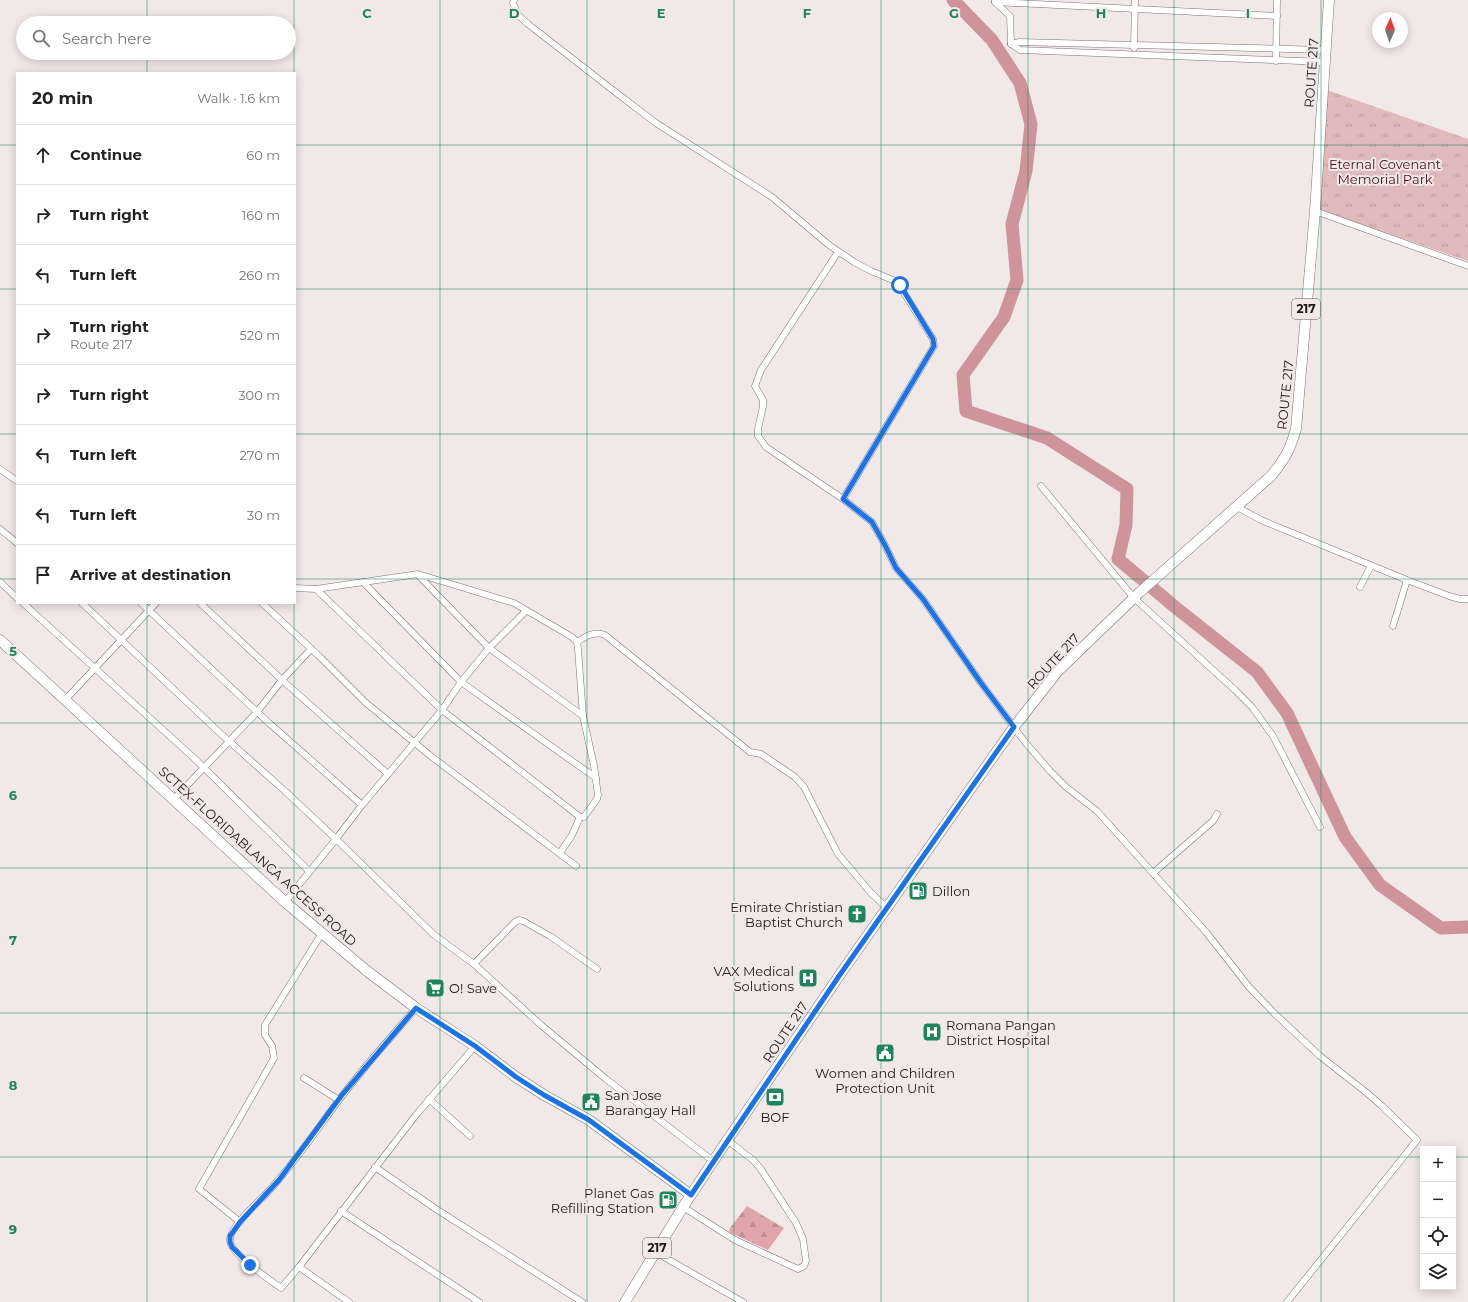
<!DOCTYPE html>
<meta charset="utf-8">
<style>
:root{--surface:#fff;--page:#f6f6f6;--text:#222;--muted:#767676;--line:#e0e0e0}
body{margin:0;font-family:Montserrat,sans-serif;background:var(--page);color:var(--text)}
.controls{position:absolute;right:12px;bottom:12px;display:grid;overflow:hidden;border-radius:0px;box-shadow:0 2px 10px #0003}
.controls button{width:36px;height:36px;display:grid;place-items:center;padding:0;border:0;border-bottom:1px solid var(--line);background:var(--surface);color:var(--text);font:20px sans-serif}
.compass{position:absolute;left:1372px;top:12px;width:36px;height:36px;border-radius:50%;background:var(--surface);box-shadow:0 2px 10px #0003;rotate:2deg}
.stop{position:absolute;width:12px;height:12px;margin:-9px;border:3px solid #1a73e8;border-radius:50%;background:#fff}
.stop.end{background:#1a73e8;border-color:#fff;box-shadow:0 1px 4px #0008}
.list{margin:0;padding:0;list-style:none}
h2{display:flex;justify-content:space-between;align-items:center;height:52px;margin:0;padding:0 16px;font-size:17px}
h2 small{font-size:13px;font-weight:400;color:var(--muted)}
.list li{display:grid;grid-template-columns:26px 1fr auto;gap:12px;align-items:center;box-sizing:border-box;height:60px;padding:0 16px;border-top:1px solid var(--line)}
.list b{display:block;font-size:15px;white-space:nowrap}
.list p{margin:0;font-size:13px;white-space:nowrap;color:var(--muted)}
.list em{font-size:13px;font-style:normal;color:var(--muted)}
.icon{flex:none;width:22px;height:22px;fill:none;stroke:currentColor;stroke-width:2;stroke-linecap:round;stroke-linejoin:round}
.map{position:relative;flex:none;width:1468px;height:1302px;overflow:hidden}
.search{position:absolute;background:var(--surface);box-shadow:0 2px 10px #0003;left:16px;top:16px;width:280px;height:44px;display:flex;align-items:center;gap:10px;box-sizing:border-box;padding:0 14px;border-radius:22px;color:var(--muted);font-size:15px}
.panel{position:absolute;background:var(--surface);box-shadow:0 2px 10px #0003;left:16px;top:72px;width:280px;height:532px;border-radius:0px}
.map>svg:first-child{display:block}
.forest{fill:url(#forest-firs)}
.park{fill:url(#park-tufts)}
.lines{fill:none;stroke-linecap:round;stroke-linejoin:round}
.river{stroke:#ce9499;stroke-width:13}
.minor-casing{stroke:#7c7374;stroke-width:7}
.primary-casing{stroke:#7c7374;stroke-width:11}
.minor{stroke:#fff;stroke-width:6}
.primary{stroke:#fff;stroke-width:10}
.route{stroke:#1a73e8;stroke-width:5}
.grid{fill:none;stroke:#1d845f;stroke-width:1;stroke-opacity:0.55}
.labels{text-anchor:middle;stroke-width:4;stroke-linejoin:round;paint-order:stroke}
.shield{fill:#f1e8e8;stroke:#5c5757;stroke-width:1}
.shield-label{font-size:12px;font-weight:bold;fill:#1c1919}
.street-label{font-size:13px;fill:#1c1919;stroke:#f1e8e8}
.park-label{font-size:13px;fill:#510c1c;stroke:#f1e8e8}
.poi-label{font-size:13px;fill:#1c1919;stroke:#f1e8e8;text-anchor:start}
.grid-label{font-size:13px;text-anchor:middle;font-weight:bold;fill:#1d845f;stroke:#f1e8e8;stroke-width:4;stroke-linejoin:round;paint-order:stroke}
</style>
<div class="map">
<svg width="1468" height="1302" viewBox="0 0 1468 1302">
<defs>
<pattern id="forest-firs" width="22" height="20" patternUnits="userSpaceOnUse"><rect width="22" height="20" fill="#e0a5aa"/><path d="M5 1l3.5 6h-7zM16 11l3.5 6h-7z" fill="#c08d92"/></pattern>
<pattern id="park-tufts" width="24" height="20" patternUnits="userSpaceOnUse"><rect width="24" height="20" fill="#e0babc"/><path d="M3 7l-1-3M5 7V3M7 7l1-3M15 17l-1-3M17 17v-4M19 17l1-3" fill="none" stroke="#c09fa1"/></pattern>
</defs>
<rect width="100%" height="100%" fill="#f1e8e8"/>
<path class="forest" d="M747 1206 784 1228 768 1250 729 1232 730 1228Z"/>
<path class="park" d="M1324 89 1468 139V261L1317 209Z"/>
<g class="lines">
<path class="river" d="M953 0 992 40 1020 83 1031 124 1026 171 1012 224 1017 280 1004 317 963 375 966 411 1047 438 1127 489 1126 525 1118 559 1175 607 1257 672 1287 713 1345 837 1380 885 1441 928 1468 927"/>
<defs>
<g id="minor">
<path d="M514 0 513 3 518 15 528 24 614 91 656 123 772 197 829 245 854 262 871 271 895 281 899 285 933 339 934 346 843 499"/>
<path d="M995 0V2L1277 16"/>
<path d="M995 2 1010 16 1011 44"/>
<path d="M1011 44 1020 50 1324 62"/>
<path d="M1011 44 1019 42 1325 50"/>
<path d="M1134 48 1135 0"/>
<path d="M1276 61 1277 0"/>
<path d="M1315 211 1468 266"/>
<path d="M838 252 761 370 755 386 763 400V406L758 429V436L766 447 843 499 872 522 885 545 896 568 923 599 981 683 1025 742 1050 771 1066 787 1097 811 1206 932 1249 987 1276 1015 1320 1056 1367 1093 1382 1106 1417 1140 1287 1302"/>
<path d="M0 469 17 481"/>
<path d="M1041 486 1134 598 1235 690 1252 707 1273 736 1320 827"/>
<path d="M1237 507 1261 520 1407 580 1449 596 1460 599H1468"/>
<path d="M0 529 17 543"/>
<path d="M419 576 489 648 583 716"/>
<path d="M0 582 17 598"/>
<path d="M363 582 461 682 596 778"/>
<path d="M1360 587 1371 566"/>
<path d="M295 588 316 589 418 574 514 603 572 637 577 642 578 649 583 716 594 766 598 795 597 799 584 817H580L572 835 560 853"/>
<path d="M316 589 442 710 580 817"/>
<path d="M23 603 195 759 309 871"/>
<path d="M82 603 221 734 286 792 336 839 433 934 474 964 541 1025 606 1079 713 1161"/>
<path d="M141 603 269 723 362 805"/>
<path d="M200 603 282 680 388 774"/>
<path d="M262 603 319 656 365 702 432 757 576 866"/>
<path d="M1393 626 1407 580"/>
<path d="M577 642C587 636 594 631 605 635L750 752 761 754 795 777 804 787 838 854 871 893 887 908"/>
<path d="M66 699 156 603"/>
<path d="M174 799 257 712 282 680 311 649"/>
<path d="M1153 873 1213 821 1217 814"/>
<path d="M285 902 336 839 362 805 442 710 461 682 489 648 526 611"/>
<path d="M474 964 515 922 519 920 523 921 550 936 597 969"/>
<path d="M416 1008C391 1037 365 1066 342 1096 317 1129 294 1164 266 1194 257 1203 228 1229 230 1241 231 1254 270 1280 281 1288L299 1267 416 1115 475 1046"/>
<path d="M304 1078 339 1100"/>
<path d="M429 1099 470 1136"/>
<path d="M375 1167 436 1209 582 1302"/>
<path d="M683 1207 735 1240 798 1269 804 1266 806 1261 803 1239 796 1223 760 1168 753 1160 727 1140"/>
<path d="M341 1211 479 1302"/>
<path d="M240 1222 199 1189 274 1058 272 1046 265 1035V1025L322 933"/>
<path d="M655 1252 743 1302"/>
<path d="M299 1267 349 1302"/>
</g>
<g id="primary">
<path d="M0 640 285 902 367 971 416 1008 475 1046 516 1077 544 1095 589 1120 691 1195"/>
<path d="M625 1302 683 1207 722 1148 839 976 1014 727 1058 671 1140 592 1271 476C1285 459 1290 450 1296 429L1315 211 1329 0"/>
</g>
</defs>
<use href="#minor" class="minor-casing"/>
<use href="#primary" class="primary-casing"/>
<use href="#minor" class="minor"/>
<use href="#primary" class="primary"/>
</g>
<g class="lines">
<path class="route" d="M250 1265 232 1247 230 1242V1236L240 1222 279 1180 342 1095 416 1008 475 1046 516 1077 544 1095 589 1120 691 1195 839 976 1014 727 981 683 923 599 896 568 885 545 872 522 843 499 934 346 933 339 900 285"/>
</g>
<path class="grid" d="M147 0V23M294 0V73M440 0V1302M587 0V1302M734 0V1302M881 0V1302M1028 0V1302M1174 0V1302M1321 0V1302M147 53V73M0 145H17M295 145H1468M0 289H17M295 289H1468M0 434H17M295 434H1468M0 579H17M295 579H1468M147 603V1302M294 603V1302M0 723H1468M0 868H1468M0 1013H1468M0 1157H1423M1453 1157H1468"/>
<defs>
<symbol id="fuel-square" viewBox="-11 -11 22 22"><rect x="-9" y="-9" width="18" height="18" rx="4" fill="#1d845f" stroke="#f1e8e8"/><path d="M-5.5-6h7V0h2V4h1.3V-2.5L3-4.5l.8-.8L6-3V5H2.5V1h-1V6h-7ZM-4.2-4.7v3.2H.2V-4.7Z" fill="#fff"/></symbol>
<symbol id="church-square" viewBox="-11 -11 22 22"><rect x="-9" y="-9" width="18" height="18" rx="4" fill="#1d845f" stroke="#f1e8e8"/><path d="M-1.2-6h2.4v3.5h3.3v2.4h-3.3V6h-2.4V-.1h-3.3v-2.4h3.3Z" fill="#fff"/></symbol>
<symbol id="hospital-square" viewBox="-11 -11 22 22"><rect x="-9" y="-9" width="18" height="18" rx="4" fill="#1d845f" stroke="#f1e8e8"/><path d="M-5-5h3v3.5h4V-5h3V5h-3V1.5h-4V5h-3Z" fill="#fff"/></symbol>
<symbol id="supermarket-square" viewBox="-11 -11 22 22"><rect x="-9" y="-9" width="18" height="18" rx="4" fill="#1d845f" stroke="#f1e8e8"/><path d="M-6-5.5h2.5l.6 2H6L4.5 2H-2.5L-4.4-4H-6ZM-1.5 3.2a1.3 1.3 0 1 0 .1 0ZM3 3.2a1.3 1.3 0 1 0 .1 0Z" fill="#fff"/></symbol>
<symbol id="civic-square" viewBox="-11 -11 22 22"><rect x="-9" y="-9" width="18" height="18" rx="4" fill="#1d845f" stroke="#f1e8e8"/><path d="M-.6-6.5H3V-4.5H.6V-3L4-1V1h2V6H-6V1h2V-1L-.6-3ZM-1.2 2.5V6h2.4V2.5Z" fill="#fff"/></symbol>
<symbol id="bank-square" viewBox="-11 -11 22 22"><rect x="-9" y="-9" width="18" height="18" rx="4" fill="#1d845f" stroke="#f1e8e8"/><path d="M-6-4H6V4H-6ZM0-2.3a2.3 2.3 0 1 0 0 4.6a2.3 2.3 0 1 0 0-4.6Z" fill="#fff"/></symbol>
</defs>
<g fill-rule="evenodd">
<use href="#fuel-square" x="907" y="880" width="22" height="22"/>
<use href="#church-square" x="846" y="903" width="22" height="22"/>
<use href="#hospital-square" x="797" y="967" width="22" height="22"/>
<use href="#supermarket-square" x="424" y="977" width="22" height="22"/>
<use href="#hospital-square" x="921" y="1021" width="22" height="22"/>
<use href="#civic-square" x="874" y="1042" width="22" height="22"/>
<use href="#bank-square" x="764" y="1086" width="22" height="22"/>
<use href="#civic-square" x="580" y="1091" width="22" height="22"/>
<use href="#fuel-square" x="657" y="1189" width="22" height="22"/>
</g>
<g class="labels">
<g class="shield">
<rect x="1292" y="299" width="28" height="20" rx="3"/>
<rect x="643" y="1238" width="28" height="20" rx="3"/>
</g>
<g class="shield-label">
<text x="1306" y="313">217</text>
<text x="657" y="1252">217</text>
</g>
<g class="street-label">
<text transform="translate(1311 73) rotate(-86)" y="5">ROUTE 217</text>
<text transform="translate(1285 395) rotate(-84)" y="5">ROUTE 217</text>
<text transform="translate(1053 661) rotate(-47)" y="5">ROUTE 217</text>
<text transform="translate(258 856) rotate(42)" y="5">SCTEX-FLORIDABLANCA ACCESS ROAD</text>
<text transform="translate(785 1032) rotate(-56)" y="5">ROUTE 217</text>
</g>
<g class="park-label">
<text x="1385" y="169">Eternal Covenant<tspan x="1385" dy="15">Memorial Park</tspan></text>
</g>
<g class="poi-label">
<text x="932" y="896">Dillon</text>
<text x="843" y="912" text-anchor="end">Emirate Christian<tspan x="843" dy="15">Baptist Church</tspan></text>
<text x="794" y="976" text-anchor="end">VAX Medical<tspan x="794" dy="15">Solutions</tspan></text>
<text x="449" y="993">O! Save</text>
<text x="946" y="1030">Romana Pangan<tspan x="946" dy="15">District Hospital</tspan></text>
<text x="885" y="1078" text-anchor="middle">Women and Children<tspan x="885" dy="15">Protection Unit</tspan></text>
<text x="605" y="1100">San Jose<tspan x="605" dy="15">Barangay Hall</tspan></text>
<text x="775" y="1122" text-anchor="middle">BOF</text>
<text x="654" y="1198" text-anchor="end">Planet Gas<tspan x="654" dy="15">Refilling Station</tspan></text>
</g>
</g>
<g class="grid-label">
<text x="367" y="18">C</text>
<text x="514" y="18">D</text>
<text x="661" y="18">E</text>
<text x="807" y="18">F</text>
<text x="954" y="18">G</text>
<text x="1101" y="18">H</text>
<text x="1248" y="18">I</text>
<text x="13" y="656">5</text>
<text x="13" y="800">6</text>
<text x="13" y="945">7</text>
<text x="13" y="1090">8</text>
<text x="13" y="1234">9</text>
</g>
</svg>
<div class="controls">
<button>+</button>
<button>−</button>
<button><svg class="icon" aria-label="locate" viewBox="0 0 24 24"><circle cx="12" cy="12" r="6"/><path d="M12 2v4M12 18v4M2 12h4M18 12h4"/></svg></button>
<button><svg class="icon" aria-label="layers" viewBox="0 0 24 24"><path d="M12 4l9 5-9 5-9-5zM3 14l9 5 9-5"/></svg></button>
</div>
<svg class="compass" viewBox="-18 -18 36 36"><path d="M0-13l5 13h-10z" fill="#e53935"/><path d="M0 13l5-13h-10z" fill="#767676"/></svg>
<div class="stop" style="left:900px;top:285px"></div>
<div class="stop end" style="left:250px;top:1265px"></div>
<div class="search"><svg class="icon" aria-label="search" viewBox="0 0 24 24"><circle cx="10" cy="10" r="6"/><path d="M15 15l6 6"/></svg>Search here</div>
<section class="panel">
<h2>20 min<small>Walk · 1.6 km</small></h2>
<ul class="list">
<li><svg class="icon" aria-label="ahead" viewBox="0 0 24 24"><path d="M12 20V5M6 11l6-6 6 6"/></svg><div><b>Continue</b></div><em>60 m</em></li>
<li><svg class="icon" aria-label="right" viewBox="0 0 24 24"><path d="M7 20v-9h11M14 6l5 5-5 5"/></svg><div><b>Turn right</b></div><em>160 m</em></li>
<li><svg class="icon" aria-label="left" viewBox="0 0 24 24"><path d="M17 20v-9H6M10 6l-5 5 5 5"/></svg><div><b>Turn left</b></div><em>260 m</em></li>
<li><svg class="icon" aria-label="right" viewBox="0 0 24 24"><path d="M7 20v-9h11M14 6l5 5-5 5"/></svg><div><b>Turn right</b><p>Route 217</p></div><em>520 m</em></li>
<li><svg class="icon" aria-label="right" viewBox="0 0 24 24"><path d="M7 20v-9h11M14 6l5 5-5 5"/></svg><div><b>Turn right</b></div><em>300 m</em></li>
<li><svg class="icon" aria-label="left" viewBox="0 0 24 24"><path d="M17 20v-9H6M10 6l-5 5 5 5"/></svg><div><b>Turn left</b></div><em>270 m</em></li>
<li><svg class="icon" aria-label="left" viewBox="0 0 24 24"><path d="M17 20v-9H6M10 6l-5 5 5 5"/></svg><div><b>Turn left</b></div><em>30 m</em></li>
<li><svg class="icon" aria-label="arrive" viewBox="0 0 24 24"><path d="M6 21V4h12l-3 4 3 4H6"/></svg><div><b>Arrive at destination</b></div></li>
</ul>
</section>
</div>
